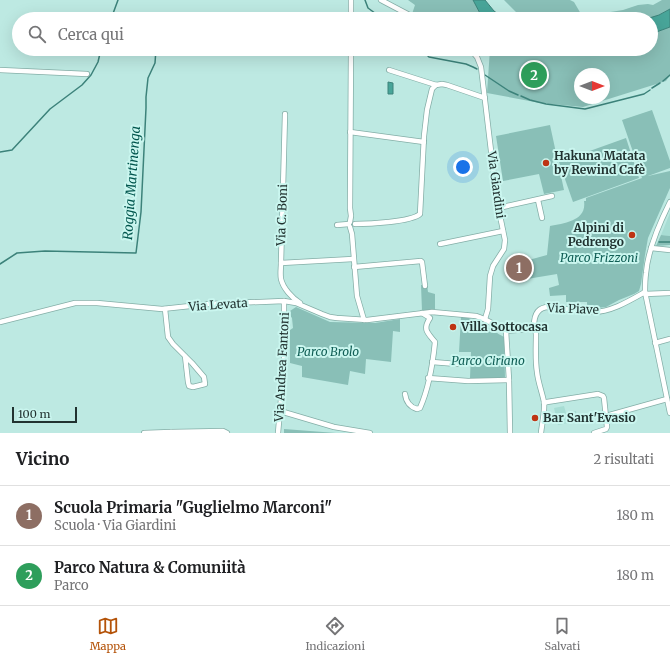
<!DOCTYPE html>
<html lang="it">
<meta charset="utf-8">
<style>
:root{--surface:#fff;--page:#f6f6f6;--text:#202124;--muted:#757577;--line:#e0e0e0;--accent:#b45309}
body{margin:0;font-family:Merriweather,serif;background:var(--page);color:var(--text)}
.compass{position:absolute;left:574px;top:68px;width:36px;height:36px;border-radius:50%;background:var(--surface);box-shadow:0 4px 16px #0002;rotate:90deg}
.scale{position:absolute;left:12px;bottom:10px;width:65px;box-sizing:border-box;padding-left:4px;border:2px solid #213230;border-top:0;font-size:11px;line-height:14px;white-space:nowrap;color:#213230;-webkit-text-stroke:3px #caf6ef;paint-order:stroke}
.you{position:absolute;left:463px;top:167px;width:14px;height:14px;margin:-10px;border:3px solid #fff;border-radius:50%;background:#1a73e8;box-shadow:0 0 0 6px #1a73e833}
.badge{display:grid;place-items:center;width:26px;height:26px;border-radius:50%;background:var(--accent);color:#fff;font-size:13px;font-weight:700}
.pin{position:absolute;translate:-50% -50%;border:2px solid #fff;box-shadow:0 1px 4px #0006}
.list{margin:0;padding:0;list-style:none}
h2{display:flex;justify-content:space-between;align-items:center;height:52px;margin:0;padding:0 16px;font-size:17px}
h2 small{font-size:13px;font-weight:400;color:var(--muted)}
.list li{display:grid;grid-template-columns:26px 1fr auto;gap:12px;align-items:center;box-sizing:border-box;height:60px;padding:0 16px;border-top:1px solid var(--line)}
.list b{display:block;font-size:15px;white-space:nowrap}
.list p{margin:0;font-size:13px;white-space:nowrap;color:var(--muted)}
.list em{font-size:13px;font-style:normal;color:var(--muted)}
.icon{flex:none;width:22px;height:22px;fill:none;stroke:currentColor;stroke-width:2;stroke-linecap:round;stroke-linejoin:round}
.map{position:relative;flex:none;width:670px;height:433px;overflow:hidden}
.search{position:absolute;background:var(--surface);box-shadow:0 4px 16px #0002;left:12px;right:12px;top:12px;height:44px;display:flex;align-items:center;gap:10px;box-sizing:border-box;padding:0 14px;border-radius:22px;color:var(--muted);font-size:15px}
.sheet{height:172px;background:var(--surface)}
nav{display:flex;justify-content:space-around;align-items:center;box-sizing:border-box;height:56px;border-top:1px solid var(--line);background:var(--surface);font-size:11px;color:var(--muted)}
nav a{display:grid;justify-items:center;gap:2px}
nav .on{color:var(--accent)}
.map>svg:first-child{display:block}
.built{fill:#a8ddd4}
.green{fill:#89bfb7;fill-rule:evenodd}
.water{fill:#48a599;stroke:#3c827a}
.lines{fill:none;stroke-linecap:round;stroke-linejoin:round}
.stream{stroke:#3c827a;stroke-width:1.5}
.minor-casing{stroke:#84aea7;stroke-width:6}
.minor{stroke:#fff;stroke-width:4.5}
.poi-dot{fill:#be3413;stroke:#caf6ef;stroke-width:1.5}
.labels{text-anchor:middle;stroke-width:4;stroke-linejoin:round;paint-order:stroke}
.poi-label{font-size:12px;font-weight:bold;fill:#213230;stroke:#caf6ef;text-anchor:start}
.street-label{font-size:12px;fill:#213230;stroke:#caf6ef}
.park-label{font-size:12px;font-style:italic;fill:#105e55;stroke:#caf6ef}
.water-label{font-size:13px;font-style:italic;fill:#00554d;stroke:#caf6ef}
</style>
<div class="map">
<svg width="670" height="433" viewBox="0 0 670 433">
<rect width="100%" height="100%" fill="#bde9e2"/>
<g class="built">
<path d="M670 213V236L661 235Z"/>
<path d="M564 406 566 413 576 411 578 422 568 424V423L558 425 554 408Z"/>
</g>
<g class="green">
<path d="M408 0H473L483 19H422L412 14 415 5Z"/>
<path d="M504 0H570L574 2 581 14H594L604 13 623 10 638 5 648 4 653 5 662 0H670V9L659 15 646 19H523Z"/>
<path d="M670 27V75L666 81 583 107 540 103 487 93 490 49H541L544 50 584 49H651V34ZM580 74H604V98H580Z"/>
<path d="M652 110 670 161V168L648 176 670 171V188L648 238 645 255 641 284 639 291 634 294 619 300 606 307 597 308H587V302H566V295L550 296 549 288 559 285 557 274 527 279 525 261 547 255 550 226C564 223 587 221 584 201H586V198L642 178 622 120Z"/>
<path d="M550 125 564 190 544 194 539 174 503 181 496 136Z"/>
<path d="M626 138 639 178 573 202 559 162Z"/>
<path d="M661 235 670 236V245L656 246Z"/>
<path d="M421 285H427L428 292 435 294V309L422 311Z"/>
<path d="M296 307 330 322 375 323 400 319V332L393 331 391 362 366 359 365 374 350 371 348 385 302 377V366L290 363V330L293 328 292 318 289 314 290 311Z"/>
<path d="M461 317C475 317 491 330 504 337L505 378H470L471 352H459Z"/>
<path d="M284 429 336 433H284Z"/>
</g>
<g class="water">
<path d="M473 0H485L494 11 505 19H483Z"/>
<path d="M670 9V27L651 34V19H646L659 15Z"/>
<path d="M388 82 393 83V94H388Z"/>
</g>
<g class="lines">
<g class="stream">
<path d="M365 0 368 8 383 19"/>
<path d="M111 19 118 0"/>
<path d="M421 49 429 57 466 64 473 67 477 69"/>
<path d="M485 75 509 91 518 95"/>
<path d="M663 81 670 75"/>
<path d="M652 88 660 83"/>
<path d="M521 96 530 100 546 104 585 109 644 94 650 90"/>
<path d="M0 152 12 150 50 109 82 85 91 75 98 62 101 49"/>
<path d="M659 242H670"/>
<path d="M0 264 17 253 45 251 136 253 141 212 146 108V97L148 78 155 63 156 49"/>
</g>
<defs>
<g id="minor">
<path d="M381 0 417 19"/>
<path d="M351 19V0"/>
<path d="M470 49 477 57 481 67 497 201 505 240 504 249 493 266 490 276 488 309 485 319"/>
<path d="M0 70 87 74"/>
<path d="M389 70 436 85 442 84 447 85 485 98"/>
<path d="M285 114 281 263C281 268 280 274 281 279 283 288 292 298 300 303"/>
<path d="M350 132 424 142"/>
<path d="M538 200 542 218"/>
<path d="M670 202C659 224 648 249 646 273 645 280 645 286 645 292L670 413"/>
<path d="M498 208 552 196"/>
<path d="M350 222 351 216 350 208 351 49"/>
<path d="M355 224C368 224 411 222 420 214L424 136 427 110 432 89 436 85"/>
<path d="M337 225 349 224"/>
<path d="M350 227 352 234 357 296 364 320"/>
<path d="M440 244 503 231"/>
<path d="M651 248 670 250"/>
<path d="M281 263 353 259"/>
<path d="M354 267 421 261 422 262 425 286"/>
<path d="M645 294 670 293"/>
<path d="M165 309 168 337 173 344 192 363 204 377 205 384 193 387 189 386 188 382 185 356"/>
<path d="M0 322 75 303H97L162 309 209 304 284 301 296 303 322 314 330 317 337 318 367 320 432 312 476 316C487 319 496 326 506 331"/>
<path d="M506 331 509 380 510 433"/>
<path d="M506 331 530 329 534 325"/>
<path d="M655 343 670 339"/>
<path d="M432 362 457 364"/>
<path d="M428 378 468 381 509 380"/>
<path d="M405 394C406 402 410 407 417 409L420 408C428 390 433 362 435 342 428 333 422 330 430 318L422 313"/>
<path d="M544 403 547 402 598 394 603 396 604 398 607 427 606 429 594 433"/>
<path d="M280 411 334 427 370 433"/>
<path d="M606 416 667 399"/>
<path d="M171 432 223 431 227 433"/>
<path d="M144 433 171 432V433"/>
<path d="M278 433 284 365V301"/>
<path d="M541 433C542 423 545 412 544 402 542 392 538 382 537 372 535 360 536 347 536 335 536 332 535 329 534 326 534 315 538 307 549 307 564 308 578 312 593 312 611 312 629 301 645 292"/>
</g>
</defs>
<use href="#minor" class="minor-casing"/>
<use href="#minor" class="minor"/>
</g>
<g class="poi-dot">
<circle cx="546" cy="163" r="4"/>
<circle cx="632" cy="235" r="4"/>
<circle cx="453" cy="327" r="4"/>
<circle cx="535" cy="418" r="4"/>
</g>
<g class="labels">
<g class="poi-label">
<text x="554" y="160">Hakuna Matata<tspan x="554" dy="14">by Rewind Cafè</tspan></text>
<text x="624" y="232" text-anchor="end">Alpini di<tspan x="624" dy="14">Pedrengo</tspan></text>
<text x="461" y="331">Villa Sottocasa</text>
<text x="543" y="422">Bar Sant'Evasio</text>
</g>
<g class="street-label">
<text transform="translate(496 185) rotate(82)" y="4">Via Giardini</text>
<text transform="translate(282 215) rotate(-88)" y="4">Via C. Boni</text>
<text transform="translate(218 305) rotate(-4)" y="4">Via Levata</text>
<text transform="translate(573 309) rotate(2)" y="4">Via Piave</text>
<text transform="translate(282 367) rotate(-87)" y="4">Via Andrea Fantoni</text>
</g>
<g class="park-label">
<text x="599" y="262">Parco Frizzoni</text>
<text x="328" y="356">Parco Brolo</text>
<text x="488" y="365">Parco Ciriano</text>
</g>
<g class="water-label">
<text transform="translate(131 183) rotate(-86)" y="5">Roggia Martinenga</text>
</g>
</g>
</svg>
<svg class="compass" viewBox="-18 -18 36 36"><path d="M0-13l5 13h-10z" fill="#e53935"/><path d="M0 13l5-13h-10z" fill="#757577"/></svg>
<div class="scale">100 m</div>
<div class="you"></div>
<div class="pin badge" style="left:519px;top:268px;background:#8d6e63">1</div>
<div class="pin badge" style="left:534px;top:75px;background:#2e9e5b">2</div>
<div class="search"><svg class="icon" aria-label="search" viewBox="0 0 24 24"><circle cx="10" cy="10" r="6"/><path d="M15 15l6 6"/></svg>Cerca qui</div>
</div>
<section class="sheet">
<h2>Vicino<small>2 risultati</small></h2>
<ul class="list">
<li><span class="badge" style="background:#8d6e63">1</span><div><b>Scuola Primaria &quot;Guglielmo Marconi&quot;</b><p>Scuola · Via Giardini</p></div><em>180 m</em></li>
<li><span class="badge" style="background:#2e9e5b">2</span><div><b>Parco Natura &amp; Comuniità</b><p>Parco</p></div><em>180 m</em></li>
</ul>
</section>
<nav>
<a class="on"><svg class="icon" aria-label="map" viewBox="0 0 24 24"><path d="M3 6l6-2 6 2 6-2v14l-6 2-6-2-6 2zM9 4v14M15 6v14"/></svg>Mappa</a>
<a><svg class="icon" aria-label="directions" viewBox="0 0 24 24"><path d="M12 3l9 9-9 9-9-9zM9 14v-3h6M13 9l2 2-2 2"/></svg>Indicazioni</a>
<a><svg class="icon" aria-label="saved" viewBox="0 0 24 24"><path d="M7 4h10v16l-5-4-5 4z"/></svg>Salvati</a>
</nav>
